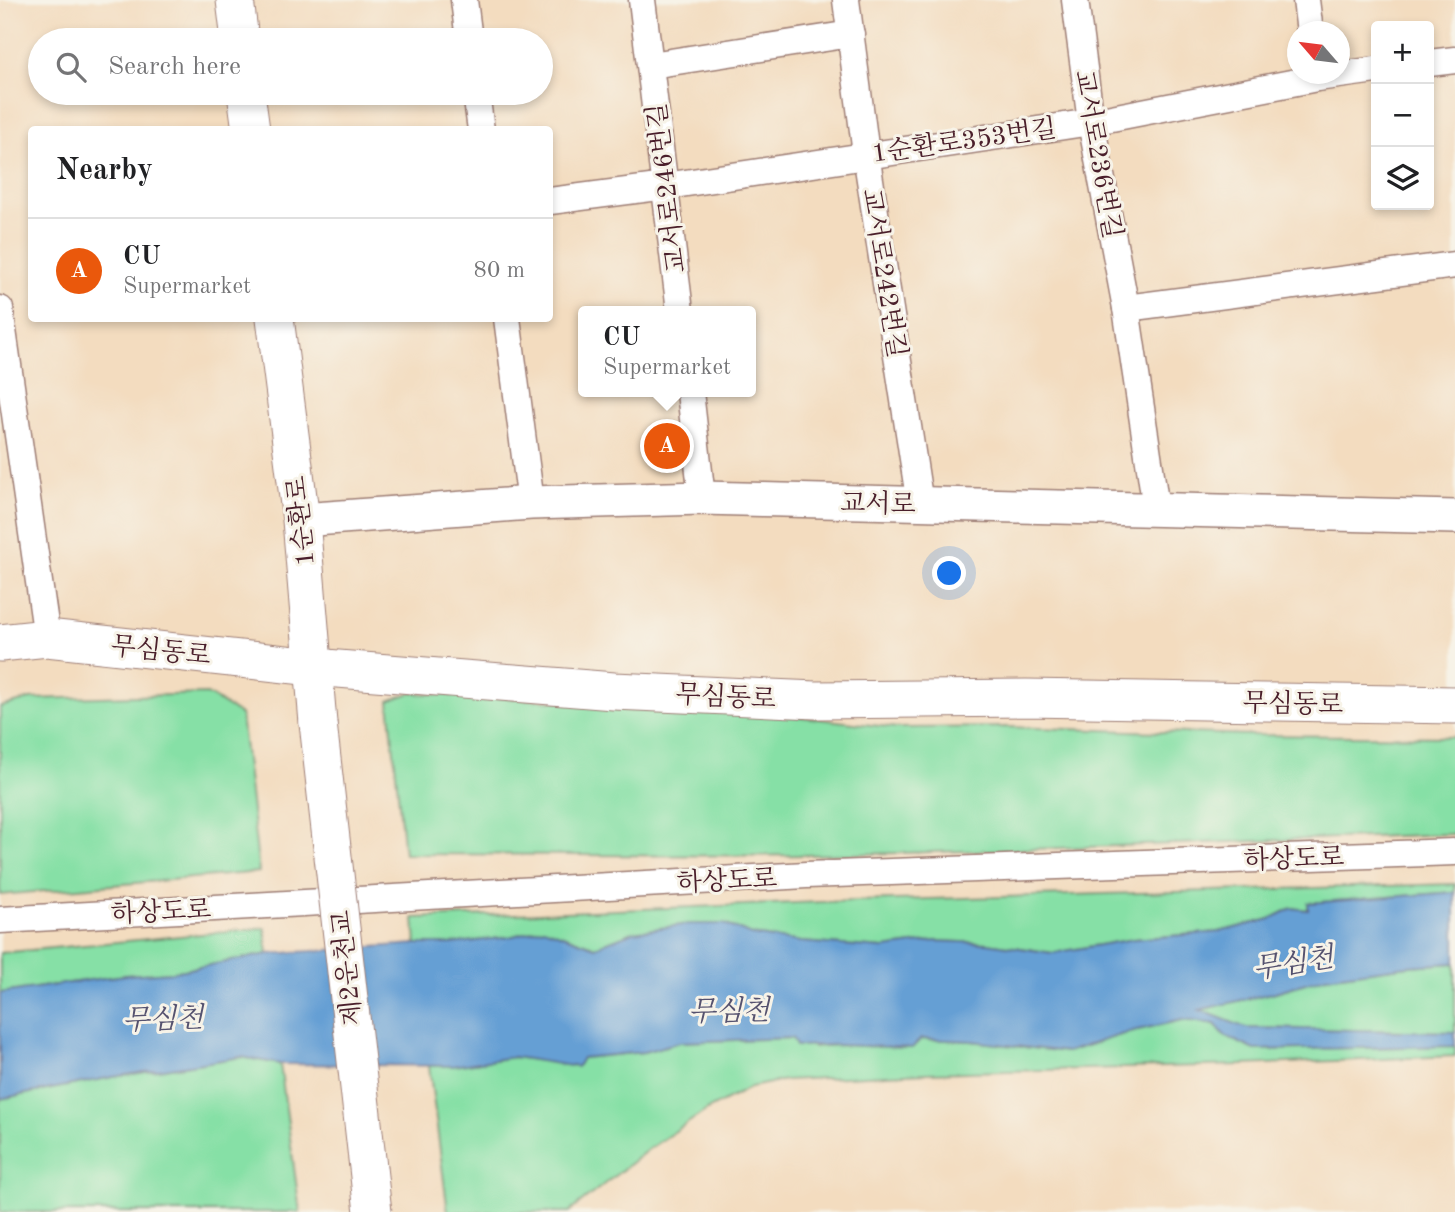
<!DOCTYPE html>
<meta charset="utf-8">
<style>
:root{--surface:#fff;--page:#f2f2f2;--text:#202124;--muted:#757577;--line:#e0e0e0;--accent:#ea580c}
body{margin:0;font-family:"Old Standard TT","Noto Serif KR",serif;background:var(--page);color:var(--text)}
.controls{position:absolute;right:21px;top:21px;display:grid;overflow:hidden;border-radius:7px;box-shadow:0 4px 10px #0003}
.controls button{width:63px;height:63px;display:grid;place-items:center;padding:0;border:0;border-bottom:2px solid var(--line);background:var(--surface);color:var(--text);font:35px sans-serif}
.compass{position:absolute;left:1287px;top:21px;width:63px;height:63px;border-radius:50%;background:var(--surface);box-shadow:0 4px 10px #0003;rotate:298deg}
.you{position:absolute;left:950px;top:574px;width:24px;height:24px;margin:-18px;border:5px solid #fff;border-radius:50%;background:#1a73e8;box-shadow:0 0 0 10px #1a73e833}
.badge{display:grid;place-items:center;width:46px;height:46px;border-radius:50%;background:var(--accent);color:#fff;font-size:23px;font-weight:700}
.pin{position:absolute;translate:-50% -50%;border:4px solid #fff;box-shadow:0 2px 7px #0006}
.popup{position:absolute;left:578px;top:306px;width:178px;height:91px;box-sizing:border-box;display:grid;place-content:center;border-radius:7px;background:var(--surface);filter:drop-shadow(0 2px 5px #0005);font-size:23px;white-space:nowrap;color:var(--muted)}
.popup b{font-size:26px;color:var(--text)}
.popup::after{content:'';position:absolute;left:50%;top:100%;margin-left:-14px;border:14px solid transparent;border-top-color:var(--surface)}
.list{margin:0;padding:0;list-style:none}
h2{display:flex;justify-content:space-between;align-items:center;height:91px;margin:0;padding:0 28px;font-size:30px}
h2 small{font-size:23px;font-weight:400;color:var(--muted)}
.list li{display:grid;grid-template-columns:46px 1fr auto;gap:21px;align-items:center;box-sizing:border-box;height:105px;padding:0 28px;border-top:2px solid var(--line)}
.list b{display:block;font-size:26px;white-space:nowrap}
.list p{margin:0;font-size:23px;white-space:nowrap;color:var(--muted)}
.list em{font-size:23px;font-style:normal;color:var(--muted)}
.icon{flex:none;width:38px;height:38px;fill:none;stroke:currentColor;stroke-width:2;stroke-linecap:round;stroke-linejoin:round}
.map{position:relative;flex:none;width:1455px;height:1212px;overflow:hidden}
.search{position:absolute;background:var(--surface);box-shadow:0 4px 10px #0003;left:28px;top:28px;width:525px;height:77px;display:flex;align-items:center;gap:18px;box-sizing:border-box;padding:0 24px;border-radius:38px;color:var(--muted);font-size:26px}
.panel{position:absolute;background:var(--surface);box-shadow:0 4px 10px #0003;left:28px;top:126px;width:525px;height:196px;border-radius:7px}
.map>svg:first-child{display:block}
.green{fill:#86e0a6;stroke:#688068;stroke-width:2}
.water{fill:#659fd4;stroke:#585f80;stroke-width:2}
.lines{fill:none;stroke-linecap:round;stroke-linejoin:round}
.minor-casing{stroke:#9e7e75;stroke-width:29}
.tertiary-casing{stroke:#9e7e75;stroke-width:36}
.secondary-casing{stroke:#9e7e75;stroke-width:39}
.minor{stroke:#fff;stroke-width:26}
.tertiary{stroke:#fff;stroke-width:33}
.secondary{stroke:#fff;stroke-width:37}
.secondary-bridge-casing{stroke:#9e7e75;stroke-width:39;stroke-linecap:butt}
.secondary-bridge{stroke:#fff;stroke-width:37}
.labels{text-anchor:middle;stroke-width:6;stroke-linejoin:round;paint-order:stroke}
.street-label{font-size:26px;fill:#4a1f2b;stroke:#f7f3e8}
.water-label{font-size:28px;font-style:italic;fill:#55526f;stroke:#f7f3e8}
</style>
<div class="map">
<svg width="1455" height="1212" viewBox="0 0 1455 1212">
<rect width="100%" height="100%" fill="#f7f3e8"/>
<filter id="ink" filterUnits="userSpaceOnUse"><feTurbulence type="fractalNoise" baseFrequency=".0143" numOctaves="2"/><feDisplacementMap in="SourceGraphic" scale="14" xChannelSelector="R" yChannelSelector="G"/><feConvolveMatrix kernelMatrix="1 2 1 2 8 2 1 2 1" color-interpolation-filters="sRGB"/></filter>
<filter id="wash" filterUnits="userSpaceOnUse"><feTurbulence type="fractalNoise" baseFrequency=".00686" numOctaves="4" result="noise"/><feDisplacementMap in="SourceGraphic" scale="28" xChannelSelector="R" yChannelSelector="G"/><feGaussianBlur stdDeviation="1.57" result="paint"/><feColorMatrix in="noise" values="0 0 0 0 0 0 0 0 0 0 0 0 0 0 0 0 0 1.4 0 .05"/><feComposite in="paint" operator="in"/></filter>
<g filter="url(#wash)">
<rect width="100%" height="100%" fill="#f3dcbf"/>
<g class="green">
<path d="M410 693 749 711 898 728 1007 727 1251 735 1455 737V834C1239 841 1022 851 805 855 671 857 538 854 404 854L389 701Z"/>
<path d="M207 694 241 715 259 872 0 895V707L30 699Z"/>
<path d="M1455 884V892L1309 903 1308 910 1292 908 1270 919 1219 932 1133 939 1053 953 988 943 935 941 884 948 801 942 752 935 724 924 633 932 596 947 543 928 509 937 451 944H416L414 918 822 902Z"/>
<path d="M265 928 268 954 173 972 125 975 0 993V953Z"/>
<path d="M1455 963V1032L1246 1028 1199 1010 1272 993 1326 977 1408 966Z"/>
<path d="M1182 1020 1215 1024 1225 1036 1255 1050 1455 1046V1056L1242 1065 926 1073 785 1080 751 1087 707 1110 650 1148 569 1212H448L429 1066H453L514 1057 543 1061 581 1058 644 1052 680 1042 793 1038 813 1047 837 1045 911 1048 920 1039 971 1041 1067 1052 1133 1031Z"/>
<path d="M241 1057 280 1064 300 1212H0V1099L113 1077Z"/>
</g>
<path class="water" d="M1455 892V963L1408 966 1326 977 1272 993 1200 1010 1246 1028 1455 1032V1046L1255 1050 1225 1036 1215 1024 1182 1020 1133 1031 1067 1052 971 1041 921 1039 912 1048 837 1045 796 1046 792 1038 680 1042 644 1052 582 1058 577 1067 514 1057 453 1066 280 1064 241 1057 113 1077 0 1099V993L125 975 173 972 268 954 416 944H451L509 937 544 928 595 947 633 932 688 924H724L752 935 801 942 884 948 935 941 988 943 1053 953 1133 939 1219 932 1270 919 1292 908 1308 910V903Z"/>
</g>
<g filter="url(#ink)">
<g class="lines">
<defs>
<g id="minor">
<path d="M464 0 469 40"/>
<path d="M642 0 680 311"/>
<path d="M846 0 866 154 920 504"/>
<path d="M1075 0 1091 122 1126 308 1156 508"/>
<path d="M1306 0 1310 32"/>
<path d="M1429 63 1455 60"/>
<path d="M651 65 851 34"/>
<path d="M476 93 481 130"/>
<path d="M550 201 666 186 1091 122 1317 78 1376 70"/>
<path d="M1126 308 1455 265"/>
<path d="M0 309 47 638"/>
<path d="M507 318 531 503"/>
<path d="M690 392 702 498"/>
<path d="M0 920 806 875 1455 852"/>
</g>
<path id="tertiary" d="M301 520 531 503 702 498 1455 517"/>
<g id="secondary">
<path d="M235 0 240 40"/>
<path d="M246 93 251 130"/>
<path d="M275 318 301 520 318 723"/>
<path d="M0 643 47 638 313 667 614 691 816 700 1026 698 1455 705"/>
</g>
</defs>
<use href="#minor" class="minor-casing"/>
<use href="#tertiary" class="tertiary-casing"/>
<use href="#secondary" class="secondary-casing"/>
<use href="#minor" class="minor"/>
<use href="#tertiary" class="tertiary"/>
<use href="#secondary" class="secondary"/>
<defs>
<path id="secondary-bridge" d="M318 723 373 1212"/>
</defs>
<use href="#secondary-bridge" class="secondary-bridge-casing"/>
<use href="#secondary-bridge" class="secondary-bridge"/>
</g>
</g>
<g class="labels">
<g class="street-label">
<text transform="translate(964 140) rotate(-8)" y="9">1순환로353번길</text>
<text transform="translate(1099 154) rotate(80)" y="9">교서로236번길</text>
<text transform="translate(666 188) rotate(-97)" y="9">교서로246번길</text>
<text transform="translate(885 273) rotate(81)" y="9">교서로242번길</text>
<text transform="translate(878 503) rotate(1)" y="9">교서로</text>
<text transform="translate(300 521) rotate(-96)" y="9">1순환로</text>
<text transform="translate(161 650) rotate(6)" y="9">무심동로</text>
<text transform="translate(726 696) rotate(3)" y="9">무심동로</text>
<text transform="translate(1293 703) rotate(1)" y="9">무심동로</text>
<text transform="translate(1294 858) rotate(-2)" y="9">하상도로</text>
<text transform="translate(727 880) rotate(-3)" y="9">하상도로</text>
<text transform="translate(161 911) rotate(-3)" y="9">하상도로</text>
<text transform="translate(346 968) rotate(-96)" y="9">제2운천교</text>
</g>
<g class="water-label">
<text transform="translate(1293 962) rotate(-9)" y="10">무심천</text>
<text transform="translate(729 1010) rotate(-1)" y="10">무심천</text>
<text transform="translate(163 1018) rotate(-2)" y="10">무심천</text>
</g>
</g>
</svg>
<div class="controls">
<button>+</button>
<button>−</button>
<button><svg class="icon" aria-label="layers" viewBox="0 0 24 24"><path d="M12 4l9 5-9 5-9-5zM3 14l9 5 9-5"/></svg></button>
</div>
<svg class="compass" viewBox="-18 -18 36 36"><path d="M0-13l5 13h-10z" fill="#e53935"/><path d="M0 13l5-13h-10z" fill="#757577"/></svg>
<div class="you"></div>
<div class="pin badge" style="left:667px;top:446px">A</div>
<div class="popup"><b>CU</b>Supermarket</div>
<div class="search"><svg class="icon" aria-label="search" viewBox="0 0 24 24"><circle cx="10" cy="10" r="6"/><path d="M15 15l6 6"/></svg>Search here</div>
<section class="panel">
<h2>Nearby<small></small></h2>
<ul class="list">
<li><span class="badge">A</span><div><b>CU</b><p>Supermarket</p></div><em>80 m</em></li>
</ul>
</section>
</div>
